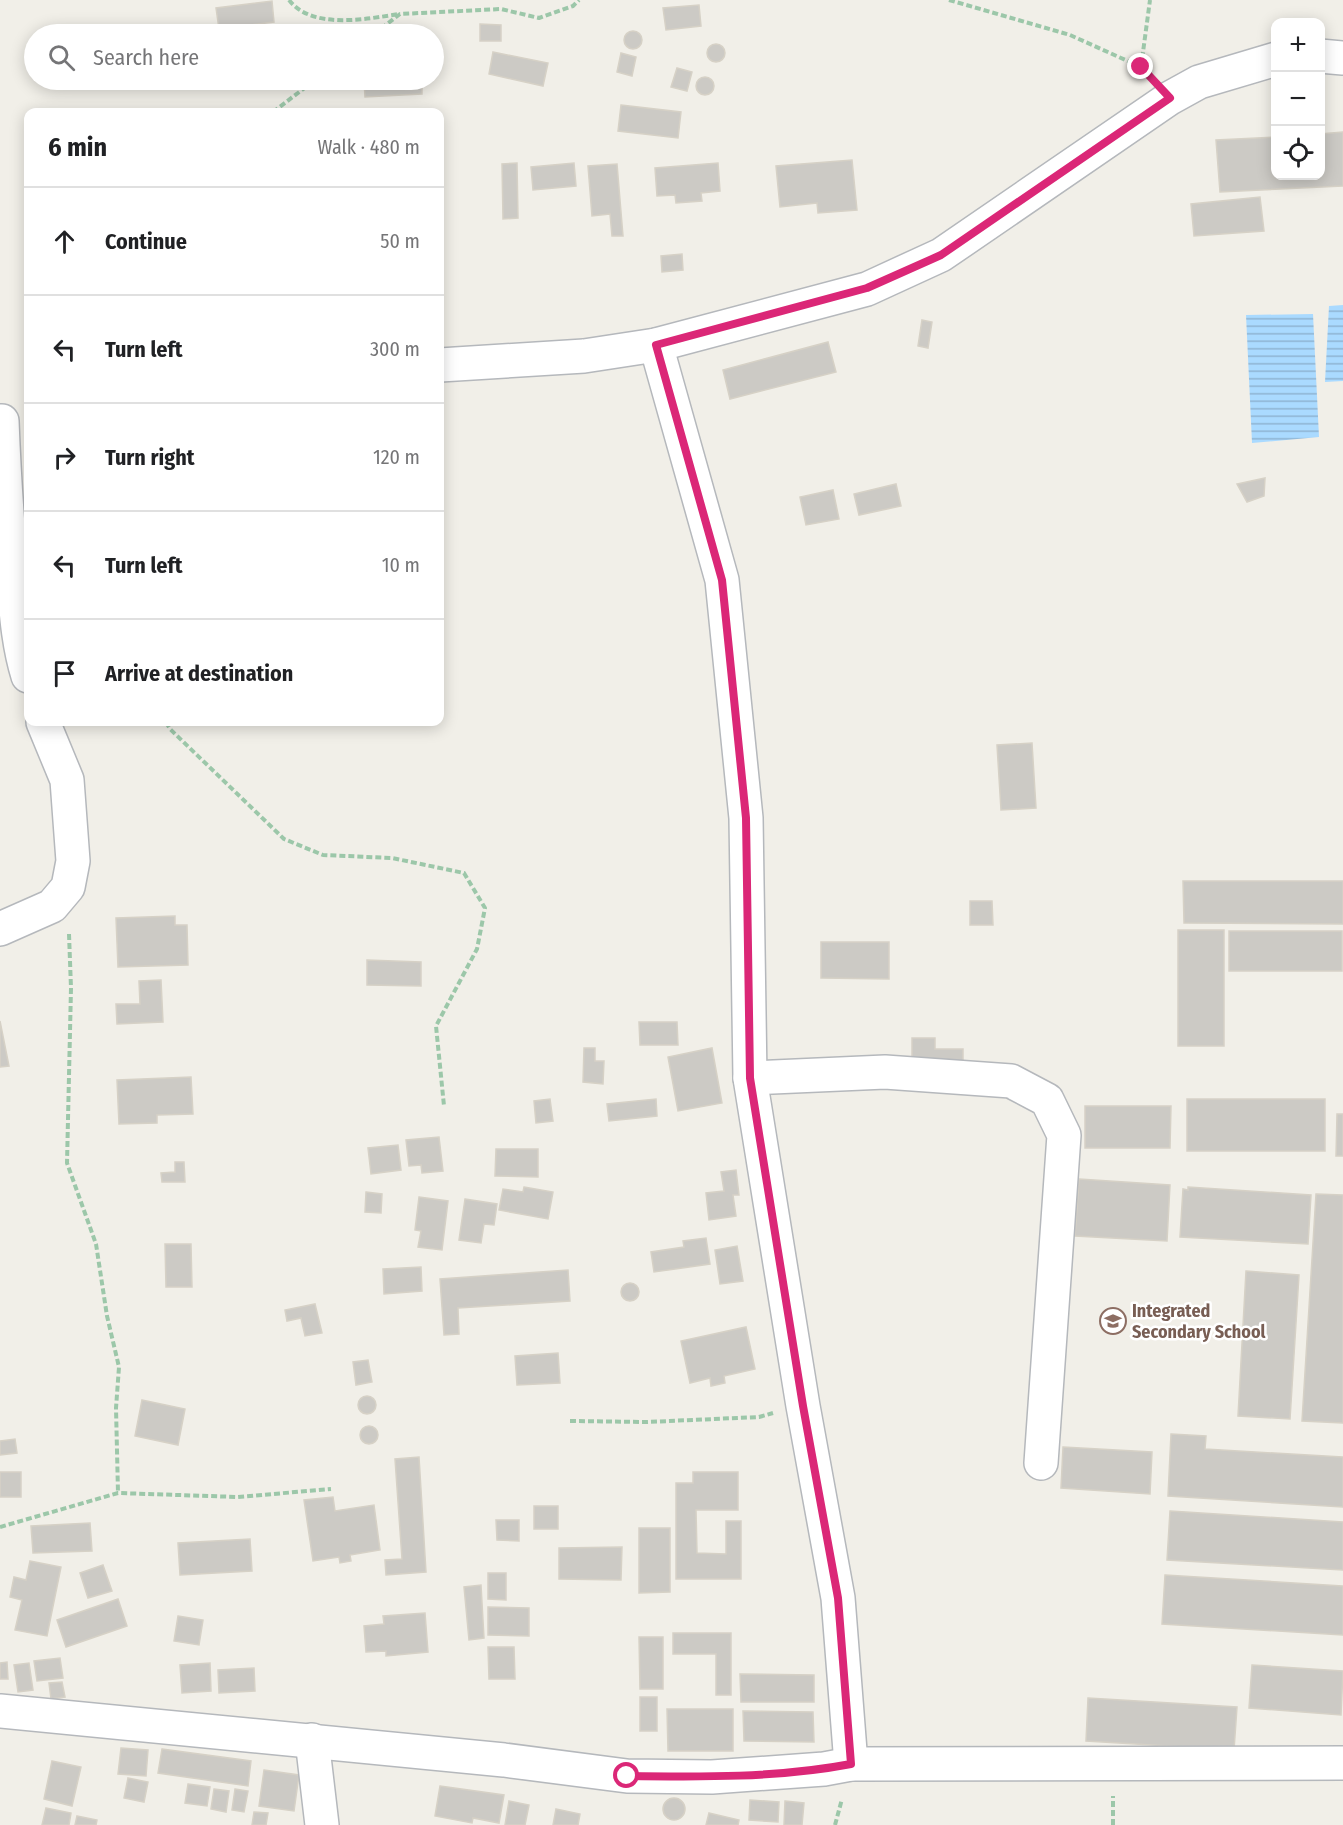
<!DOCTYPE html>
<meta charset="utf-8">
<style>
:root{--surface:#fff;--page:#f2f2f2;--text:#202124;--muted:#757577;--line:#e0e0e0}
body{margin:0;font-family:"Fira Sans Condensed",sans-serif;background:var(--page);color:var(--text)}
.controls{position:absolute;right:18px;top:18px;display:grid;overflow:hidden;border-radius:12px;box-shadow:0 3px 15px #0003}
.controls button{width:54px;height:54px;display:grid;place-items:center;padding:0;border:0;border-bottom:2px solid var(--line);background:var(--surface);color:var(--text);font:30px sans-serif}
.stop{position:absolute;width:18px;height:18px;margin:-14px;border:4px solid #db2777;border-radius:50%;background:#fff}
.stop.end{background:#db2777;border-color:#fff;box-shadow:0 2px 6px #0008}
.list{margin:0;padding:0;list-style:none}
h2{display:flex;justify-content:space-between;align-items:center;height:78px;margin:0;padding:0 24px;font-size:26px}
h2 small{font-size:20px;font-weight:400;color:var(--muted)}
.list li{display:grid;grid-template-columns:39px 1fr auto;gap:18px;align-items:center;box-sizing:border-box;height:108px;padding:0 24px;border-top:2px solid var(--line)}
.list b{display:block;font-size:22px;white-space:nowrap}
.list em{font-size:20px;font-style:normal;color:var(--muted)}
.icon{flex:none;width:33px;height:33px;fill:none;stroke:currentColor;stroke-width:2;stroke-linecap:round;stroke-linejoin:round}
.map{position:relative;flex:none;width:1343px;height:1825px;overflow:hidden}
.search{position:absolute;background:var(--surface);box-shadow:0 3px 15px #0003;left:24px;top:24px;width:420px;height:66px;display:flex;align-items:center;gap:15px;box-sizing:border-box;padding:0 21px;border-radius:33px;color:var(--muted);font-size:22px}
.panel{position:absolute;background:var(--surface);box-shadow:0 3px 15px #0003;left:24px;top:108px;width:420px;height:618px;border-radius:12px}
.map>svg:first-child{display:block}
.water{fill:url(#water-rules)}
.building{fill:#cccac5;stroke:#d6d1c6;stroke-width:1.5}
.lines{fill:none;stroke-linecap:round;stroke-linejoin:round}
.minor-casing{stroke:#b5b8bc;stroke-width:36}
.path{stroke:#9cc7a9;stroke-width:4;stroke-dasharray:6 3;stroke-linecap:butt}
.minor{stroke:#fff;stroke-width:33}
.route{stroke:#db2777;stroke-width:8}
.labels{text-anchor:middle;stroke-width:5;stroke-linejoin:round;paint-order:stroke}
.education-label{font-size:18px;font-weight:bold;fill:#785e54;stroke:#fff;text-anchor:start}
</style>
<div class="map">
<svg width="1343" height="1825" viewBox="0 0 1343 1825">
<defs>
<pattern id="water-rules" width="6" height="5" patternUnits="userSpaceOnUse" patternTransform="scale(1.5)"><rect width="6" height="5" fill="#aadaff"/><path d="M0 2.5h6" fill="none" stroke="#8eb4d2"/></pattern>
</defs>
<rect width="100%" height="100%" fill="#f1efe8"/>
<g class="water">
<path d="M1343 305V381L1325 382 1329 306Z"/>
<path d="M1313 314 1319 437 1252 443 1246 315Z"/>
</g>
<g class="building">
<path d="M272 1 274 22 219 29 216 8Z"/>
<path d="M699 5 701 26 666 30 663 8Z"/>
<path d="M480 24 501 25V41H480Z"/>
<circle cx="633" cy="40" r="9"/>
<circle cx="716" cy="53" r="9"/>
<path d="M493 52 548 63 543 86 489 74Z"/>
<path d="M621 53 636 57 632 76 617 72Z"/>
<path d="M677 68 692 72 687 91 671 87Z"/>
<circle cx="705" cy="86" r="9"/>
<path d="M364 80H422V94L365 97Z"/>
<path d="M621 105 681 112 678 138 618 131Z"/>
<path d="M1343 132V186L1220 192 1216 140 1276 137V176H1320V134Z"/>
<path d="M852 160 857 210 818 213 817 203 780 207 776 166Z"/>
<path d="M517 163 518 218 503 219 502 164Z"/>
<path d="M574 163 576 186 533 190 531 167Z"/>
<path d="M718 163 720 191 701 193 702 201 676 203 675 195 657 196 655 168Z"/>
<path d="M617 164 623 236H612L610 214 592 216 588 166Z"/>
<path d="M1260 197 1264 231 1194 236 1191 204Z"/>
<path d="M682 254 683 270 662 272 661 256Z"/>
<path d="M922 320 932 322 928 348 918 346Z"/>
<path d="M828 342 836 372 730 399 723 370Z"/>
<path d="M1265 478 1264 496 1247 502 1237 484Z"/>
<path d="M896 484 901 506 859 515 854 494Z"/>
<path d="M833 490 839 519 806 525 800 497Z"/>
<path d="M1032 743 1036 808 1001 810 997 745Z"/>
<path d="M1183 881H1343V924L1184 923Z"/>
<path d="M970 901H992L993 925H970Z"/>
<path d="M175 916V925H187L188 965 118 967 116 918Z"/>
<rect x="1178" y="930" width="46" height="116"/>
<rect x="1229" y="931" width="113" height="40"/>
<path d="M821 942H889V979L821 978Z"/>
<path d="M367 960 421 962V986L367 985Z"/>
<path d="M161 980 163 1022 117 1024 116 1004H140L139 981Z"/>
<path d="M0 1021 9 1066 0 1067Z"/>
<path d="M639 1022H677L678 1045H640Z"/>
<path d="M912 1038H935V1049H963V1061H912Z"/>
<path d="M584 1048H595V1061H604L603 1084 583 1082Z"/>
<path d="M712 1048 722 1103 678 1111 668 1057Z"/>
<path d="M191 1077 193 1114 157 1115V1123L119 1124 117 1080Z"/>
<path d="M550 1099 553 1121 536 1123 534 1101Z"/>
<path d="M656 1099 657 1116 609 1121 607 1104Z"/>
<rect x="1187" y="1099" width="138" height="52"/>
<path d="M1085 1106H1171L1170 1148H1085Z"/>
<path d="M1337 1114H1343V1156H1336Z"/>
<path d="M439 1137 443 1171 422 1173 421 1165 409 1166 406 1140Z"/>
<path d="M398 1145 401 1170 371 1174 368 1148Z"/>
<path d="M496 1149H538V1177L495 1176Z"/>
<path d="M175 1162H184L185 1182H162L161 1173 175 1172Z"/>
<path d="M736 1170 739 1195H733L736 1216 709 1220 706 1193 724 1191 721 1172Z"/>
<path d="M1079 1179 1170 1185 1167 1241 1075 1236Z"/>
<path d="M524 1187 553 1192 548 1219 499 1210 503 1189 523 1192Z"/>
<path d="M1188 1187 1311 1195 1308 1244 1180 1237 1183 1189 1188 1190Z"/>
<path d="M366 1192 382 1194 381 1213 365 1212Z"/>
<path d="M1316 1194 1343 1195V1423L1302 1421Z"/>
<path d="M419 1197 448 1201 442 1250 418 1247 421 1231 415 1230Z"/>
<path d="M465 1199 497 1204 494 1225 484 1224 481 1243 459 1240Z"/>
<path d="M706 1238 710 1264 654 1272 651 1252 684 1247 683 1241Z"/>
<path d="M165 1244H191L192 1287H166Z"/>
<path d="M737 1246 743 1281 720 1284 715 1250Z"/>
<path d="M421 1267 422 1291 384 1294 383 1269Z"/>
<path d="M568 1270 570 1301 458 1308 459 1334 444 1335 440 1279Z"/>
<path d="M1246 1271 1299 1275 1290 1419 1238 1416Z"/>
<circle cx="630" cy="1292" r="9"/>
<path d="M315 1304 322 1333 305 1336 301 1318 287 1321 285 1310Z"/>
<path d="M746 1327 755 1369 724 1376 725 1383 711 1386 710 1378 690 1383 681 1341Z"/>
<path d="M558 1353 560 1383 517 1385 515 1356Z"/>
<path d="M368 1360 372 1382 356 1385 353 1362Z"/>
<circle cx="367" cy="1405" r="9"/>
<path d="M142 1400 185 1409 178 1445 135 1436Z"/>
<circle cx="369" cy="1435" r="9"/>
<path d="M1171 1434 1206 1436 1205 1449 1343 1457V1507L1168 1496Z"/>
<path d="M15 1439 17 1453 0 1455V1441Z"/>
<path d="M1063 1447 1152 1452 1150 1494 1061 1488Z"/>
<path d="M419 1457 426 1572 386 1575 385 1560 402 1559 395 1459Z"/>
<rect x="0" y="1472" width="21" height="25"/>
<path d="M693 1472H738V1510H696L697 1553 726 1554V1521H741V1579H676V1483H693Z"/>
<path d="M333 1497 335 1511 374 1505 380 1550 350 1555 351 1561 340 1563 339 1557 313 1561 304 1500Z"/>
<rect x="534" y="1506" width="24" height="23"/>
<path d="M1170 1511 1343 1522V1570L1167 1560Z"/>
<path d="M496 1520H519V1541L497 1540Z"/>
<path d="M90 1523 92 1551 33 1553 31 1526Z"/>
<path d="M639 1528H670V1592L639 1593Z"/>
<path d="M250 1539 252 1571 180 1575 178 1543Z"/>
<path d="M622 1547 621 1580 559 1579V1548Z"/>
<path d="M30 1561 61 1567 47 1636 15 1630 22 1600 10 1597 14 1577 26 1580Z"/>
<path d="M103 1565 112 1591 88 1598 80 1573Z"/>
<path d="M488 1573H506V1600L488 1599Z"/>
<path d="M1165 1575 1343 1586V1635L1162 1624Z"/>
<path d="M481 1585 484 1638 469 1640 464 1587Z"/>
<path d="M118 1599 127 1626 66 1647 57 1620Z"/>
<path d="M488 1607 529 1608V1636L488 1635Z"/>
<path d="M425 1613 428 1652 386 1656V1651L366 1652 364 1626 384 1624 383 1616Z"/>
<path d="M178 1616 203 1620 199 1645 174 1641Z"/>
<path d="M673 1633H731V1695H716V1654H673Z"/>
<path d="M639 1637H663V1689H640Z"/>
<path d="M488 1647H514L515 1679H489Z"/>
<path d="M60 1658 63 1678 37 1681 34 1661Z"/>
<path d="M7 1662 8 1679H0V1663Z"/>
<path d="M29 1663 33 1690 18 1692 14 1665Z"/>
<path d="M210 1663 211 1691 182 1693 180 1665Z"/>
<path d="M1252 1665 1343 1671 1341 1715 1249 1708Z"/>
<path d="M254 1668 255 1691 219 1693 218 1670Z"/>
<path d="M740 1674 814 1675V1702H741Z"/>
<path d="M62 1682 65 1697 51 1699 49 1683Z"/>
<rect x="640" y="1697" width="17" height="34"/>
<path d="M1088 1698 1237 1707 1234 1750 1086 1741Z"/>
<path d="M667 1709H733V1751H668Z"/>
<path d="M743 1711 813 1712 814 1742 744 1741Z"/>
<path d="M121 1748 148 1750 146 1776 118 1774Z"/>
<path d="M162 1749 251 1761 248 1786 158 1773Z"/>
<path d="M52 1761 81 1767 72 1806 44 1799Z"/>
<path d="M264 1770 299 1775 294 1811 259 1806Z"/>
<path d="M128 1778 148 1782 144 1802 124 1798Z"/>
<path d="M188 1784 210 1787 207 1806 185 1803Z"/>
<path d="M440 1786 504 1795 499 1823 473 1818 472 1823 435 1816Z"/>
<path d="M214 1789 229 1791 226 1812 211 1809Z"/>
<path d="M235 1789 248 1791 244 1812 232 1810Z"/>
<circle cx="674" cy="1809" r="11"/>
<path d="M750 1800 779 1802 778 1822 749 1820Z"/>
<path d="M509 1801 529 1805 525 1825H505Z"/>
<path d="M785 1801 804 1803 802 1825H784Z"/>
<path d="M46 1808 71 1813 69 1825H42Z"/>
<path d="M556 1809 580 1814 578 1825H553Z"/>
<path d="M254 1812 268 1813 266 1825H252Z"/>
<path d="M709 1813 739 1820 738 1825H706Z"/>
<path d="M77 1816 97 1820 96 1825H75Z"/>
</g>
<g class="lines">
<defs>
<g id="minor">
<path d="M1320 56 1343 58"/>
<path d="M656 345 722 580 746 818 750 1078 803 1406 838 1598 851 1764"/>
<path d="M440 365 584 356 656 345 867 289 941 255 1170 98 1199 82 1276 59"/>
<path d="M2 421C4 473 7 525 13 577 16 610 18 644 28 676"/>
<path d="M0 929 52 906 68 887 73 861 67 780 43 722"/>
<path d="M750 1078 885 1072 1011 1081 1047 1100 1064 1135 1041 1463"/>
<path d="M0 1711 504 1760 627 1776 712 1777 824 1769 851 1764 1343 1763"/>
<path d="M312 1740 322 1825"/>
</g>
</defs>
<use href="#minor" class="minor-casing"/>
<g class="path">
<path d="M289 0C312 30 366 19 399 14"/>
<path d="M949 0 1070 35 1141 67 1147 73"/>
<path d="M374 34 400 14 501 9 539 18 573 6 579 0"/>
<path d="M1141 67 1150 0"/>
<path d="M273 112 315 80"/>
<path d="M166 722 170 729 284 839 323 855 392 858 464 873 485 908 477 949 436 1026 444 1106"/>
<path d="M69 934 71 988 67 1163 96 1244 107 1316 119 1367 116 1408 118 1493"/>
<path d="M570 1421 647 1422 759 1417 773 1413"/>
<path d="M0 1527 118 1493 238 1497 331 1489"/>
<path d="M835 1825 842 1799"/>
<path d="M1113 1825V1796"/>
</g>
<use href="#minor" class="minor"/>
</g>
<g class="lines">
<path class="route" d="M627 1776C701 1777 778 1778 851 1764L838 1598 803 1406 750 1078 746 818 722 580 656 345 867 288 941 255 1170 98 1141 67"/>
</g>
<defs>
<symbol id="school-ring" viewBox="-11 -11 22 22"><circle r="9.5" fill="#fff" stroke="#8d6e63" stroke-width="1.5"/><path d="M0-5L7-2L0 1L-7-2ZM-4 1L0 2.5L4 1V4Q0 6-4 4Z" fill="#8d6e63"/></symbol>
</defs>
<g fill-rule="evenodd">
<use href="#school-ring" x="1098" y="1306" width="30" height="30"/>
</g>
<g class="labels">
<g class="education-label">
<text x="1132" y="1317">Integrated<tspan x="1132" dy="21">Secondary School</tspan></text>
</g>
</g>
</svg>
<div class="controls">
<button>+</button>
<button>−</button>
<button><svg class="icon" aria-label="locate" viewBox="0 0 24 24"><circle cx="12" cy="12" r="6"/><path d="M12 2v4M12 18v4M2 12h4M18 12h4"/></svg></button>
</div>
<div class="stop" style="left:627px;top:1776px"></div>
<div class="stop end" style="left:1141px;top:67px"></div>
<div class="search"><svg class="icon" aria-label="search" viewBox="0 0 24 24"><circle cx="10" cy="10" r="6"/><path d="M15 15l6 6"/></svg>Search here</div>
<section class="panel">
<h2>6 min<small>Walk · 480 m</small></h2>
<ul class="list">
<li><svg class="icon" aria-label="ahead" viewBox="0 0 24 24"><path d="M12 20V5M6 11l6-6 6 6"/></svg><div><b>Continue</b></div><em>50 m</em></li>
<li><svg class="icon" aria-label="left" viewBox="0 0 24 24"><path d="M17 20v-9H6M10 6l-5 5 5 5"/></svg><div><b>Turn left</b></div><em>300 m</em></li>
<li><svg class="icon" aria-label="right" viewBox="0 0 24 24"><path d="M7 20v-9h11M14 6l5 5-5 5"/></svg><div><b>Turn right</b></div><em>120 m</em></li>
<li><svg class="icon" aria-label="left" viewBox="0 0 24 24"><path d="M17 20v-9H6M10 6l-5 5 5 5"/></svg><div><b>Turn left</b></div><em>10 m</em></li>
<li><svg class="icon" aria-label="arrive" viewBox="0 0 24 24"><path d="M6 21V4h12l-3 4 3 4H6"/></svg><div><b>Arrive at destination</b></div></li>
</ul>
</section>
</div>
